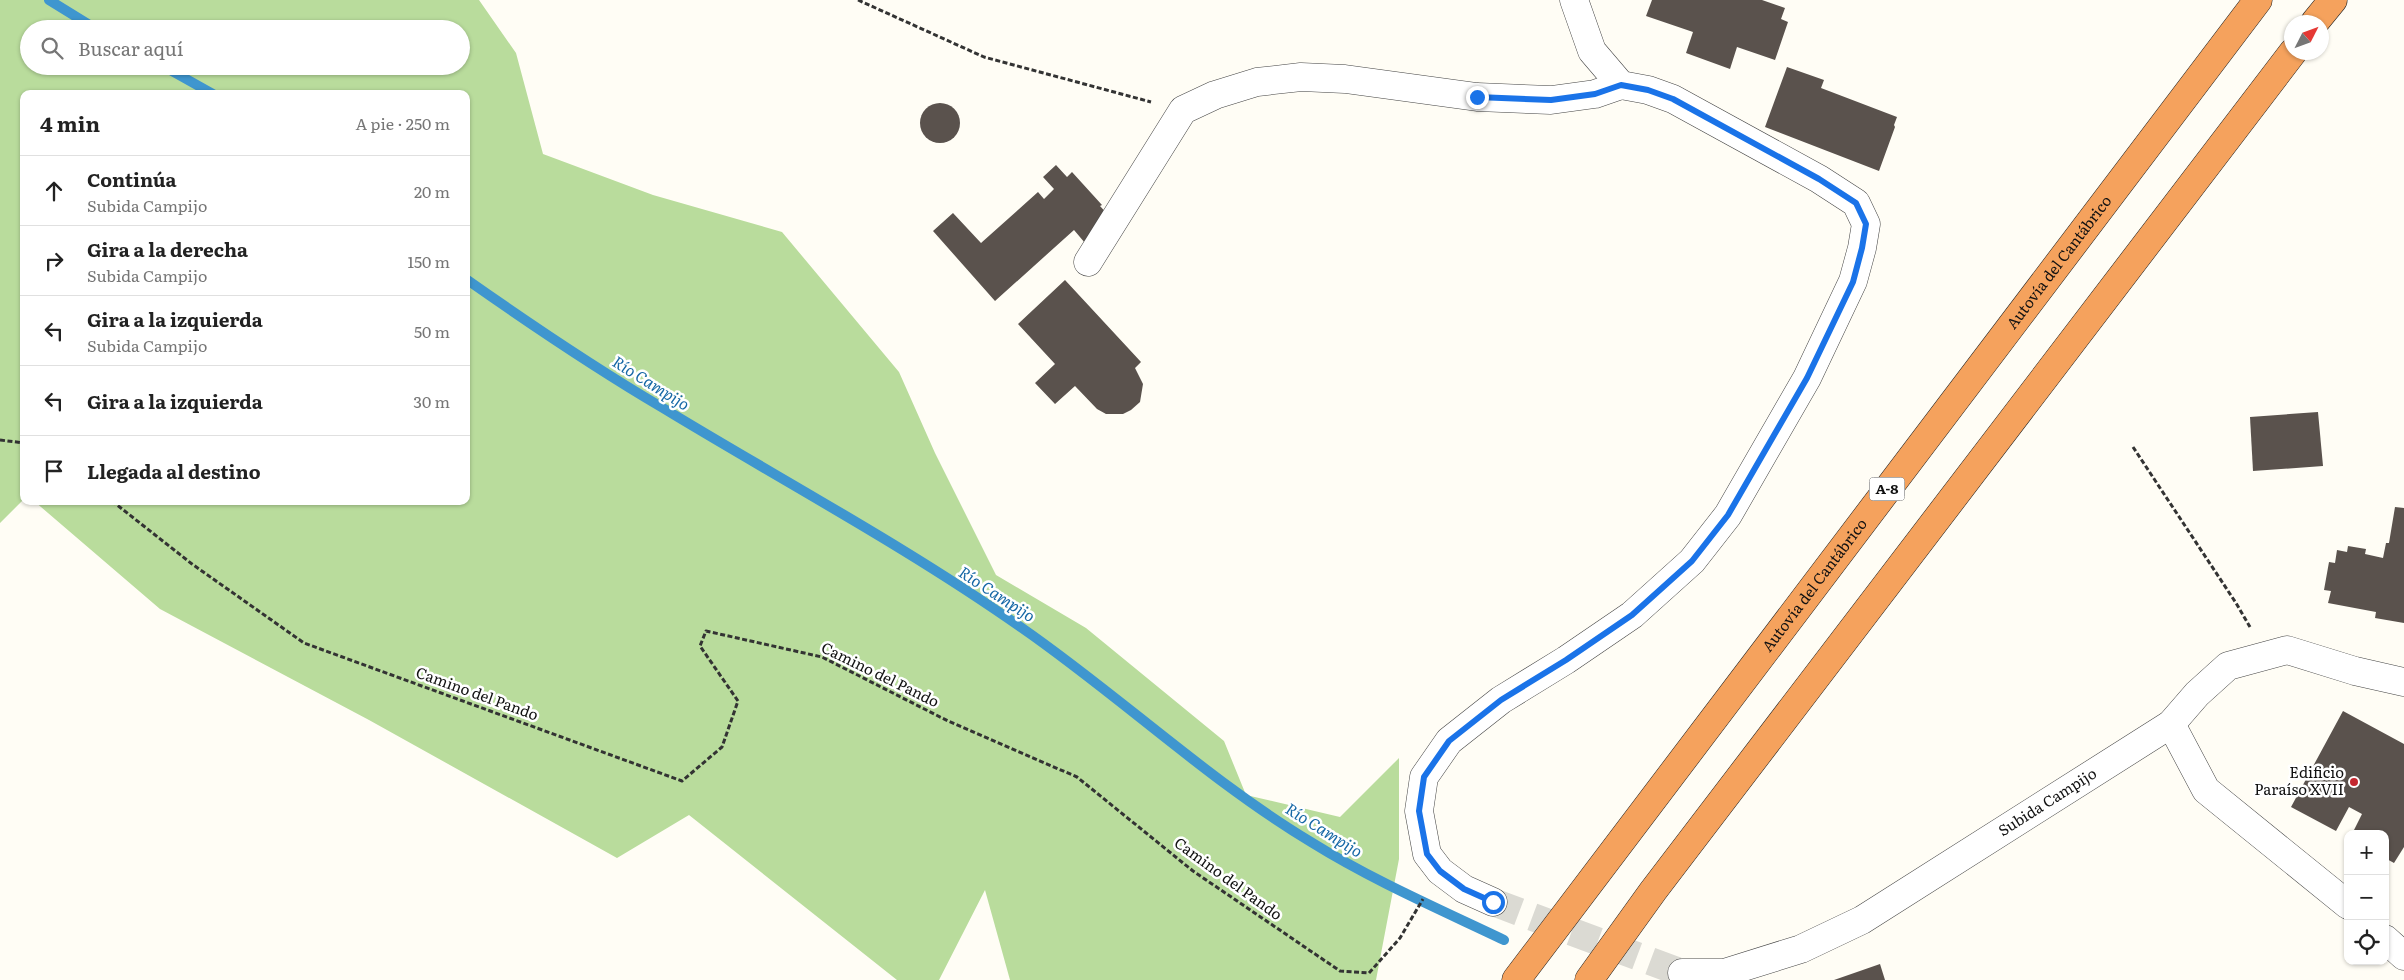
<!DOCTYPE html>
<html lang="es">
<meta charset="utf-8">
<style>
:root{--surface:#fff;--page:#f2f2f2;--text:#222;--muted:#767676;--line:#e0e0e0}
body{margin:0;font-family:Literata,serif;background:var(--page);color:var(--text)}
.controls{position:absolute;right:15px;bottom:15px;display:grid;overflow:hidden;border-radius:10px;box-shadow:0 1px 4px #0004}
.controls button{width:45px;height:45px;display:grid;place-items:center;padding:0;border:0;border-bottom:1px solid var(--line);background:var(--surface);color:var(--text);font:25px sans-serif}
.compass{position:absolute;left:2284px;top:15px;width:45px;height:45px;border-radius:50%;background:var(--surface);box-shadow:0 1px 4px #0004;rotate:48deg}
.stop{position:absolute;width:15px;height:15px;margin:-11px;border:4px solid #1a73e8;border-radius:50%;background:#fff}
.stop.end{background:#1a73e8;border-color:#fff;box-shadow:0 1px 5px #0008}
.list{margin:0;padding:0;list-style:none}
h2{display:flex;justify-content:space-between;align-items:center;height:65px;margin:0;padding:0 20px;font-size:21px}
h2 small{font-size:16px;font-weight:400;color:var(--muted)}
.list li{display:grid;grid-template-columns:32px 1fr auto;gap:15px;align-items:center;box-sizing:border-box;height:70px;padding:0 20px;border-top:1px solid var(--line)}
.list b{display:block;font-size:19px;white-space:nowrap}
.list p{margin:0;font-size:16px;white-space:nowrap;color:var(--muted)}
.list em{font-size:16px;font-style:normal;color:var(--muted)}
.icon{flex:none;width:28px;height:28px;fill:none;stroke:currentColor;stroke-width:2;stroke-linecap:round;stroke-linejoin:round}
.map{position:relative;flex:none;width:2404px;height:980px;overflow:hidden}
.search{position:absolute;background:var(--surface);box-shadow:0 1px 4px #0004;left:20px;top:20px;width:450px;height:55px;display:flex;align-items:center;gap:12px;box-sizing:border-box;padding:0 18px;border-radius:28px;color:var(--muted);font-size:19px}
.panel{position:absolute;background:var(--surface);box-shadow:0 1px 4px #0004;left:20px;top:90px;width:450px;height:415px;border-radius:10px}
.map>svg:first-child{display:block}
.forest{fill:#b9dc9c;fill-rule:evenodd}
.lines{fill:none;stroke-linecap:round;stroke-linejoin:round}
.stream{stroke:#3f96cf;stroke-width:10}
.building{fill:#5a524d}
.minor-tunnel{stroke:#dbdad3;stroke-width:28;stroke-dasharray:28 14;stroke-linecap:butt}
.minor-casing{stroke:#444;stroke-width:29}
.highway-casing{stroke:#222;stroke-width:29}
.path{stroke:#333;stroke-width:3;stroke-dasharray:5 2.5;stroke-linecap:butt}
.minor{stroke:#fff;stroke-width:28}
.highway{stroke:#f5a25d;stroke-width:28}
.route{stroke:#1a73e8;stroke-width:6}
.poi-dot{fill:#c4262e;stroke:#fff;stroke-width:2}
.labels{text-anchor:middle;stroke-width:5;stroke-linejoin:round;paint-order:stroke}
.shield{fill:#fff;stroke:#585858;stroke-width:1}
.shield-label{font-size:14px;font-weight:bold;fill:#111}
.street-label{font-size:15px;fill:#111;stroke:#fff}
.poi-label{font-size:15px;fill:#111;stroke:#fff;text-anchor:end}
.water-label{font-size:16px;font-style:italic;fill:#1768a6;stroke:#fff}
</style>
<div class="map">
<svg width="2404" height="980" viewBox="0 0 2404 980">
<rect width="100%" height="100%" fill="#fffdf5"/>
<path class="forest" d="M0 0H479L516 53 543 154 653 195 782 232 899 372 935 453 996 575 1086 628 1224 741 1246 795 1340 817 1399 758V859L1376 980H1010L985 890 939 980H897L689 815 617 858 369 720 160 609 34 501H466V94H24V499L0 523ZM29 29H461V66H29Z"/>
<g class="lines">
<g class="stream">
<path d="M49 0 96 29"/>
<path d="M163 66 213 94"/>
<path d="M466 279C530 324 595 368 663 408 783 481 907 547 1022 628 1120 696 1208 780 1311 842 1372 880 1439 909 1504 940"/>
</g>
</g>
<g class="building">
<path d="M1652 0H1762L1785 8 1781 19 1788 22 1775 60 1737 47 1730 69 1686 53 1693 32 1646 16Z"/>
<path d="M1787 67 1824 80 1821 88 1897 117 1894 125 1895 127 1879 171 1765 127Z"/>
<circle cx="940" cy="123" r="20"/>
<path d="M1056 165 1067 177 1072 172 1102 205 1100 206 1112 219 1085 243 1074 230 995 301 933 231 953 213 981 243 1038 192 1044 199 1054 189 1043 177Z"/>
<path d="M1065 280 1141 362 1135 368 1143 384 1140 402 1131 410 1123 414H1106L1097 409 1075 386 1055 404 1035 383 1055 364 1018 324Z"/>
<path d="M2318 412 2323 466 2253 471 2250 417Z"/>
<path d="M2395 507 2404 508V623L2375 618 2376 612 2328 603 2331 591 2324 590 2329 562 2335 563 2337 550 2347 552 2348 546 2366 549 2365 554 2383 558 2386 543H2389Z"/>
<path d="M2343 711 2404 744V847L2394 863 2385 858V834H2352L2362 814 2349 807 2336 831 2291 807Z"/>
<path d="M1880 964 1885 980H1834Z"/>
</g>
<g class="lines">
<path class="minor-tunnel" d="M1493 902 1682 973"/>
<defs>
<g id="minor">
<path d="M1088 262 1183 110 1215 95 1257 82 1301 77 1345 79 1477 97 1551 100 1595 94 1621 85"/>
<path d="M2171 724 2206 790 2348 905"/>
<path d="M1493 902 1464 889 1440 871 1427 854 1419 811 1424 777 1449 741 1501 700 1566 660 1632 615 1692 561 1728 515 1807 378 1853 281 1862 248 1866 224 1856 203 1819 179 1673 99 1648 90 1621 85 1592 51 1574 0"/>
<path d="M2385 939 2404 956"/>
<path id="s1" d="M1682 973H1724L1801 949 1862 920 2171 724 2197 694 2228 666 2287 650 2355 671 2404 682"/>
</g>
<g id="highway">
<path d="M2315 22 2333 0"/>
<path id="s2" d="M1516 980 2258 0"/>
<path d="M1589 980 1653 891 2293 52"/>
</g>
</defs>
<use href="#minor" class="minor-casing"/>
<use href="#highway" class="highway-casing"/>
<g class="path">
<path d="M858 0 984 57 1151 102"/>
<path d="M0 440 24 443"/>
<path d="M2133 447 2236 603 2250 627"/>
<path d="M112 501 192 564 304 643 682 781 722 747 738 701 700 646 706 631 822 657 948 721 1077 777 1193 871 1340 971 1369 973 1400 938 1423 899"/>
</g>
<use href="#minor" class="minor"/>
<use href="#highway" class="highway"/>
</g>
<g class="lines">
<path class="route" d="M1477 97 1551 100 1595 94 1621 85 1648 90 1673 99 1819 179 1856 203 1866 224 1862 248 1853 282 1807 378 1728 515 1692 561 1632 615 1566 660 1501 700 1449 741 1424 777 1419 811 1427 854 1440 871 1464 889 1493 902"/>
</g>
<circle class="poi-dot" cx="2354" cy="782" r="5"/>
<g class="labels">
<rect class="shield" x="1869.5" y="477.5" width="35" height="23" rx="4"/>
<g class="shield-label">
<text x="1887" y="494">A-8</text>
</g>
<g class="street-label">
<text dy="5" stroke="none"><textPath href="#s2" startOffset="900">Autovía del Cantábrico</textPath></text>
<text dy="5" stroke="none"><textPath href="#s2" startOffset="495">Autovía del Cantábrico</textPath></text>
<text transform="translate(880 675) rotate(26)" y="5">Camino del Pando</text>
<text transform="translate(477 694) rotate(20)" y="5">Camino del Pando</text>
<text dy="5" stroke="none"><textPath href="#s1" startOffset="410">Subida Campijo</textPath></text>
<text transform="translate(1228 879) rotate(36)" y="5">Camino del Pando</text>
</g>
<g class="poi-label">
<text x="2344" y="778">Edificio<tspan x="2344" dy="17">Paraíso XVII</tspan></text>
</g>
<g class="water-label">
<text transform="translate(651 383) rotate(32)" y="6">Río Campijo</text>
<text transform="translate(997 594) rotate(33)" y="6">Río Campijo</text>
<text transform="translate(1324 830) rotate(32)" y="6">Río Campijo</text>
</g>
</g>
</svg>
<div class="controls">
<button>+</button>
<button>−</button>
<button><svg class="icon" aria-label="locate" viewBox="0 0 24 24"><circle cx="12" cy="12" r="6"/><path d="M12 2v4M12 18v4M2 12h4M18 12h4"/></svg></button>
</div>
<svg class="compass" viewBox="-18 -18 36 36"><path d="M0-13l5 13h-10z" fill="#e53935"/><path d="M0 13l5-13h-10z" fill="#767676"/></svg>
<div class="stop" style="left:1493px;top:902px"></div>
<div class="stop end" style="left:1477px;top:97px"></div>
<div class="search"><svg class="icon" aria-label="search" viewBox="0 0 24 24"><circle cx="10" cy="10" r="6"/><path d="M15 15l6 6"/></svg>Buscar aquí</div>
<section class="panel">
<h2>4 min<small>A pie · 250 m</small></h2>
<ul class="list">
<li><svg class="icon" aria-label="ahead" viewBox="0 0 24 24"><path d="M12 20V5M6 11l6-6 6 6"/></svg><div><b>Continúa</b><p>Subida Campijo</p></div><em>20 m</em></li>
<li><svg class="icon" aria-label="right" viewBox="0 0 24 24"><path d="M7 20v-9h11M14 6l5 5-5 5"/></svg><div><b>Gira a la derecha</b><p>Subida Campijo</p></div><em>150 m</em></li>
<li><svg class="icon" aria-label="left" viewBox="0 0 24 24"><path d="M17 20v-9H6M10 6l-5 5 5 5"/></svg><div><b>Gira a la izquierda</b><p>Subida Campijo</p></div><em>50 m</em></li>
<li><svg class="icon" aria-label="left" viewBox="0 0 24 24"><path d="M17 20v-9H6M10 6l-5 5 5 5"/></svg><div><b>Gira a la izquierda</b></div><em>30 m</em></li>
<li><svg class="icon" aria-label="arrive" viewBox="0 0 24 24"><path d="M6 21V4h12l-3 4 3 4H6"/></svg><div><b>Llegada al destino</b></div></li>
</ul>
</section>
</div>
